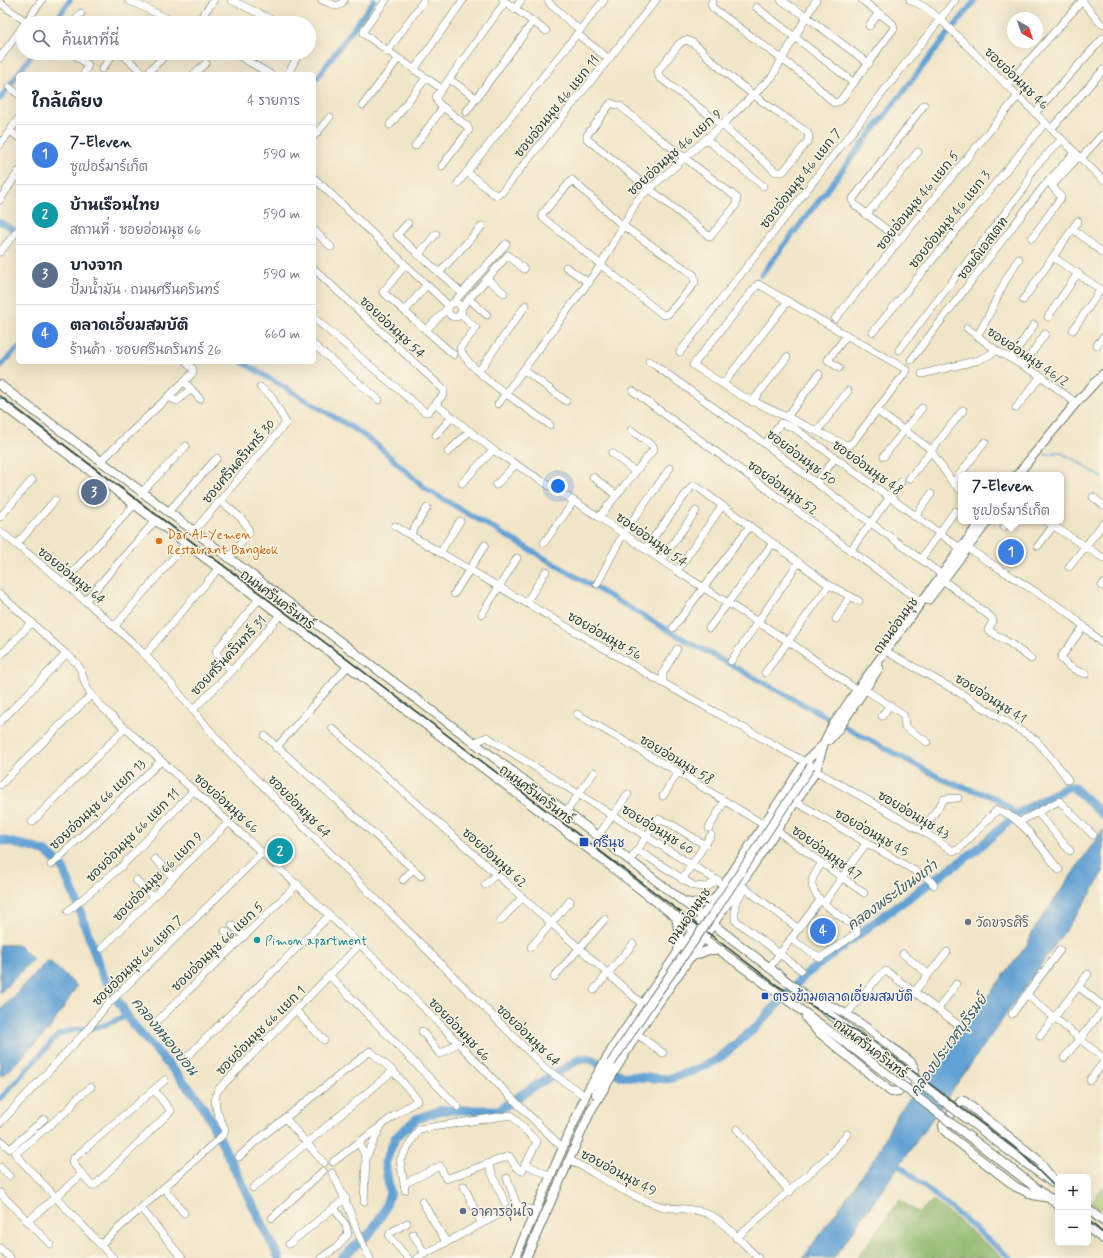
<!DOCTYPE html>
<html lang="th">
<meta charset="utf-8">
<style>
:root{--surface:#fff;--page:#f2f2f3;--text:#1f2937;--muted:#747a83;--line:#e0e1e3;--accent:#111827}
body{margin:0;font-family:Mynerve,"Playpen Sans Thai",sans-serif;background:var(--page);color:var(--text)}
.controls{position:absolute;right:12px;bottom:12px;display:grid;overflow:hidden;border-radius:6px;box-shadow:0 4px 16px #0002}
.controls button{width:36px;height:36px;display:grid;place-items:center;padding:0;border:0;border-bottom:1px solid var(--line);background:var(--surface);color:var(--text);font:20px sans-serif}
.compass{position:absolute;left:1007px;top:12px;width:36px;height:36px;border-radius:50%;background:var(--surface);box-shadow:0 4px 16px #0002;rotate:140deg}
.you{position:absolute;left:558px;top:486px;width:14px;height:14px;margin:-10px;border:3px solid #fff;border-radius:50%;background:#1a73e8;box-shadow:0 0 0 6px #1a73e833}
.badge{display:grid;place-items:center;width:26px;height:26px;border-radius:50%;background:var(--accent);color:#fff;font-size:13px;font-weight:700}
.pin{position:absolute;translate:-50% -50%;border:2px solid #fff;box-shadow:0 1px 4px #0006}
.popup{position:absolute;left:958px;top:472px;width:106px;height:52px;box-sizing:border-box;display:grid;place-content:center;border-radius:6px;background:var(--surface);filter:drop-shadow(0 1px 3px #0005);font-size:13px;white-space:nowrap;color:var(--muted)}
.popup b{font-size:15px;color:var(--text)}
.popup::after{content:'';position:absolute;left:50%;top:100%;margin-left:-8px;border:8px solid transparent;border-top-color:var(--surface)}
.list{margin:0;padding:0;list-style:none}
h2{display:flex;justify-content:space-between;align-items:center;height:52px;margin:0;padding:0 16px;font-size:17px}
h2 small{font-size:13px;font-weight:400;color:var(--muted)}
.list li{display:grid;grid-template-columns:26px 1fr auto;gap:12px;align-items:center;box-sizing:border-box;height:60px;padding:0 16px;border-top:1px solid var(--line)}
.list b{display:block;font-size:15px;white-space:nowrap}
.list p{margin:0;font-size:13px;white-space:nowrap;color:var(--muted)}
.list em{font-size:13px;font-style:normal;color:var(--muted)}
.icon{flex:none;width:22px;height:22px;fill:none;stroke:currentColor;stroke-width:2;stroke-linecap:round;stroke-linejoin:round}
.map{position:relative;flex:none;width:1103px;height:1258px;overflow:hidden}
.search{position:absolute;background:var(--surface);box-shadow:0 4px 16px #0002;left:16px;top:16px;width:300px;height:44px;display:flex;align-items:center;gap:10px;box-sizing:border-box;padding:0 14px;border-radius:22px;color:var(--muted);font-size:15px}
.panel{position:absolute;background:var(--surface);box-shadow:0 4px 16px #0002;left:16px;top:72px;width:300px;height:292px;border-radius:6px}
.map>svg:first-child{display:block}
.green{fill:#b4d780;stroke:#6a8a5a}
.forest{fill:#8fb86e;stroke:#577a51}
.water{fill:#62a1d4;stroke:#406f84}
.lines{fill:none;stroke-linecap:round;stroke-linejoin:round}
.stream{stroke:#62a1d4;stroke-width:1.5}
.canal{stroke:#62a1d4;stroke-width:5.5}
.river{stroke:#62a1d4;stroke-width:9}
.minor-casing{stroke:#687868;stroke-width:8}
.major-casing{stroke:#687868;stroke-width:10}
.minor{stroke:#fff;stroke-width:7}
.major{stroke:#fff;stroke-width:8}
.rail{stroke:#1f3d34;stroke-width:1.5}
.major-bridge-casing{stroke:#687868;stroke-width:10;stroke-linecap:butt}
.major-bridge{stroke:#fff;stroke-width:8}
.food-dot{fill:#e8710a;stroke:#fcf5e5;stroke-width:1.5}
.transit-dot{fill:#1a4fb4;stroke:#fcf5e5;stroke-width:1.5}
.worship-dot{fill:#6b7280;stroke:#fcf5e5;stroke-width:1.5}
.culture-dot{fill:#0f9aa8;stroke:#fcf5e5;stroke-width:1.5}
.service-dot{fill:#5c6f8a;stroke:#fcf5e5;stroke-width:1.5}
.labels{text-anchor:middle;stroke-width:3;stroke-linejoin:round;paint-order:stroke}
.street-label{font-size:13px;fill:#1f3d34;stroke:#fcf5e5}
.food-label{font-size:13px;fill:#c56008;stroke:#fcf5e5;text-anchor:start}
.transit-label{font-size:13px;fill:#164399;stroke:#fcf5e5;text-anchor:start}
.worship-label{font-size:13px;fill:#5b616d;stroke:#fcf5e5;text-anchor:start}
.culture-label{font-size:13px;fill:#0d838f;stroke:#fcf5e5;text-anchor:start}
.service-label{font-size:13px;fill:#4e5e75;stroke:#fcf5e5;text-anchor:start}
.water-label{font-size:14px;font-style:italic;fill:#335b64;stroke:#fcf5e5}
</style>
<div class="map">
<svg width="1103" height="1258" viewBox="0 0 1103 1258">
<rect width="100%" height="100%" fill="#fcf5e5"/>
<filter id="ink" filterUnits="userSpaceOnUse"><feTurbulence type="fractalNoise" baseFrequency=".025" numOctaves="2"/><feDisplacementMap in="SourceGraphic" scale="8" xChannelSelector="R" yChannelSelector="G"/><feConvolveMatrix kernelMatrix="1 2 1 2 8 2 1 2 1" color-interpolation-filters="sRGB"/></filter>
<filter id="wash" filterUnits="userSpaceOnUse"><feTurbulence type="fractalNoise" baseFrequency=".012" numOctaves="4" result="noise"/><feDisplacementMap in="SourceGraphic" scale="16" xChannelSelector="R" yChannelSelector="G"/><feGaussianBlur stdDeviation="0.9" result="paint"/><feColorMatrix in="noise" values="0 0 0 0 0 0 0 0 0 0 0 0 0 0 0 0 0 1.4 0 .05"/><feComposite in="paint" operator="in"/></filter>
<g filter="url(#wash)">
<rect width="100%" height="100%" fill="#f1e5c8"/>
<g class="green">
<path d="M587 1105 589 1106 521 1258H520L541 1215Z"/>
<path d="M1103 1187V1210L1092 1202Z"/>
</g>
<path class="forest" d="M900 1200 919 1213 933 1200 1003 1258H857Z"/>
<g class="water">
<path d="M1103 829V873L1088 898 834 1258H803L876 1156 896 1116 1027 945 1033 931Z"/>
<path d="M0 945H19L33 959 0 993Z"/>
<path d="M48 960 77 986 49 1030 4 1075 0 1076V1011Z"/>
</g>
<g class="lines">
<path class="stream" d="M1045 455 1059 452 1075 460 1103 478"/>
<g class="canal">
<path d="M54 23 70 0"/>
<path d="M954 27 975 0"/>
<path d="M314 82 374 0"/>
<path d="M0 99 33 53"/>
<path d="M0 222 18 232"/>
<path d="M761 275 948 34"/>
<path d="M242 362 353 428 377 445 426 489 676 635 821 714 946 781 996 798 1017 814"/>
<path d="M0 366 18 348"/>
<path d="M0 1099 58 1035 69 1031 102 1026 127 1016"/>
<path d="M894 1161 1010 1258"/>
</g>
<g class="river">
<path d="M0 840 27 846 46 852 62 866 76 900 102 974 130 1021 196 1096 209 1117 279 1258"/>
<path d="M342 1258 371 1232 384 1211 390 1193 385 1163 395 1138 416 1119 442 1110H499L524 1093 579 1059H591L622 1076 668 1079 693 1071 717 1060 755 1028 805 975 890 911 974 852 1017 814 1067 787H1073L1103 815"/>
</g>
</g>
</g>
<g filter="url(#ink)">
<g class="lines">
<defs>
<g id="minor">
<path d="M128 0 177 23"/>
<path d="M231 0 279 23"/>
<path d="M322 0 337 6 341 4 344 0"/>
<path d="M386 0 364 30V34L442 89"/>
<path d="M503 0 546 31"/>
<path d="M548 0 550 4 561 13"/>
<path d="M713 0 711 4 713 8 810 80 834 103 840 101 894 28 893 24 862 0"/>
<path d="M781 0 807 17 869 64"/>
<path d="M910 0 925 7 940 19 1103 180"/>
<path d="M1082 1 1101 24"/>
<path d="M0 3 28 23"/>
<path d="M756 7 854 83"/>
<path d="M515 9 521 0"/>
<path d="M563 16 580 30"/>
<path d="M25 23 42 0"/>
<path d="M73 23 81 13"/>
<path d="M197 23 214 0"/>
<path d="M869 26 879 13"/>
<path d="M577 34 609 59"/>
<path d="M685 40C695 41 703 52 709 58 739 86 773 110 807 132L809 136 808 141 783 172H776L722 125 659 77 658 71 680 43Z"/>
<path d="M387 52 424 0"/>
<path d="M72 53 88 65 84 74"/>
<path d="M121 53 144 74"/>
<path d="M234 53 270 74"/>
<path d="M0 58 23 26"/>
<path d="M102 69 114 53"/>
<path d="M414 70 463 0"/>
<path d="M146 74 168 53"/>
<path d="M194 74 206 63"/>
<path d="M288 74 299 53"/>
<path d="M452 81 476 98"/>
<path d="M1007 85 1083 0"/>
<path d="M9 87 18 94"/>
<path d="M611 103 620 106 651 132 737 198 736 205 710 237 587 139V135Z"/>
<path d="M363 105 398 59"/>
<path d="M466 112 533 22"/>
<path d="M1035 113 1103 38"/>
<path d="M390 125 426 78"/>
<path d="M1051 129 1103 70"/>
<path d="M10 131 18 137"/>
<path d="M314 136 330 117"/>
<path d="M706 139 763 186"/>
<path d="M0 145 18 119"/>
<path d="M415 146 443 107"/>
<path d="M1081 158 1103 134"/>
<path d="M442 166 469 130 467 126 438 103 436 97 505 2"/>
<path d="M467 172 494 194 497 195 502 192 656 0"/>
<path d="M314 178 449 306"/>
<path d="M572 180 622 225 694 275 695 283 668 314 663 315 543 218 542 214Z"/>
<path d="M458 183 604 0"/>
<path d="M0 200 18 172"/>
<path d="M866 215 918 152"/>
<path d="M408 223 397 235 462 293"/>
<path d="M1073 229 1103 253"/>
<path d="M314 230 331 247"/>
<path d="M1032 238 1060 199 1061 197 1052 186 1079 156"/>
<path d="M900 240 855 205 852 200 924 105"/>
<path d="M0 252 18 230"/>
<path d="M418 255 436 234"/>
<path d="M1053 257 1103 291"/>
<path d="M566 267 589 283"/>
<path d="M314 269 444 390V394L428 412H425L314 318"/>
<path d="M402 269 383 292 454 355"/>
<path d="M439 273 482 226"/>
<path d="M487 279 504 293"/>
<path d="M758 284 907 370 853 442 850 445 844 444 740 395 693 365Z"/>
<path d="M469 299 487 315"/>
<path d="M1023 300 1078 221"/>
<path d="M453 303 506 244"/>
<circle cx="455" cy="310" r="7"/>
<path d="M461 308 508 255 524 269"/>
<path d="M405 311 424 288"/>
<path d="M460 314 476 328 460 348C466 370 530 410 550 425"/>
<path d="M1048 317 1078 273"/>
<path d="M835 319 1018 96"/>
<path d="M967 328 997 351 1041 376 1076 403"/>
<path d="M426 330 448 308"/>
<path d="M1073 330 1101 289"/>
<path d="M873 332 1045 123"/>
<path d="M977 336C993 312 1001 282 1019 259"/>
<path d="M314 345 379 400"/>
<path d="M1097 345 1103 337"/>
<path d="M899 350 1026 186 1032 170 1062 139"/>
<path d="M680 352 955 0"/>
<path d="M1011 358 1034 325"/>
<path d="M911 360 1043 187 1075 152"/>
<path d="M649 361 765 444 816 483 941 574"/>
<path d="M1023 366 1045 334"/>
<path d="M839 368 828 360 847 335"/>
<path d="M524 370 566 401"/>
<path d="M479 371 526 305"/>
<path d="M922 374 979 360 997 351"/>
<path d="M723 384 788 301"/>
<path d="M191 389 200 399"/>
<path d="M633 391 920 601"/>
<path d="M168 397 177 401 191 389 184 381"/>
<path d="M752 402 787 357"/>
<path d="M436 404 493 450 599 517 677 571 788 641 857 690"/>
<path d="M498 404 601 265 638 199 722 125 772 77 816 0"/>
<path d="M1016 408 1041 376"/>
<path d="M877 411 929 448 953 483 961 490"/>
<path d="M787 417 819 374"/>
<path d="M818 430 848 391"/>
<path d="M436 435 452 417"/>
<path d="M765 444 781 423 794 428 960 548"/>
<path d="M448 452 470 431"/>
<path d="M612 453 635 472"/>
<path d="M884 456 922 408"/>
<path d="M100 462 193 373V369L186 362"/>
<path d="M593 477 616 495"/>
<path d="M909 479 963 410"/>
<path d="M462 483 493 450"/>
<path d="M816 483 835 458"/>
<path d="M953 483 985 442"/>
<path d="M496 485 516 464"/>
<path d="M696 486 829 585 859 601"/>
<path d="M141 493 186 446"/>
<path d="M1093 497 1103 505"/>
<path d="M221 501C230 510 248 520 249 533L229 558"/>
<path d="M168 512 217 458"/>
<path d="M0 517 32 480"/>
<path d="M599 517 654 449 653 446 631 430"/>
<path d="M915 517 931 494"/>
<path d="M1046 521 1103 558"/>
<path d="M395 526 663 683 805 762"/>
<path d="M1004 527 1008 521"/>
<path d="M0 531C49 571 99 610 144 654 174 684 198 718 226 749L546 1069 585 1096"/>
<path d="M194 531 286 423 271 396 260 387"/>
<path d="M410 535 427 508"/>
<path d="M544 543 574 501"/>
<path d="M16 545 55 500"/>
<path d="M1038 546 1053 526"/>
<path d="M967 548 1069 613 1103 644"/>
<path d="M645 549 692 486"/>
<path d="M850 551 901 482"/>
<path d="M440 553 460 521"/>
<path d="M921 559 955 511"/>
<path d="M661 560 696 511"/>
<path d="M1069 567 1103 524"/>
<path d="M677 571 722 506"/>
<path d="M943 580 992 618 993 621 988 630 1011 644 1031 659"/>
<path d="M63 583 135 504"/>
<path d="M597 584 623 534 670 468"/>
<path d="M1102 586 1103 584"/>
<path d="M0 594 66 654C88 669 78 677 91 694 102 710 120 723 134 736 215 810 297 883 375 959 439 1021 498 1087 562 1147"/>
<path d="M454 594 485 545"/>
<path d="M85 601 155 521"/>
<path d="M526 603 546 571"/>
<path d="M482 614 517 558"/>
<path d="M836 619 850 596"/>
<path d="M115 626 186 543"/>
<path d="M1084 626 1061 657C1064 665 1078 672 1086 674"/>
<path d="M673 628 750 526"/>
<path d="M709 628 773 543"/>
<path d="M889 653 960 693 1036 740 1062 771 1068 780"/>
<path d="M145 655 219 568"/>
<path d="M0 656 32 622"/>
<path d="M731 661 799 562"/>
<path d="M232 671 219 658 216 651 259 599"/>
<path d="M765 673 829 585"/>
<path d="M663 683V673L677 649"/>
<path d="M864 689 900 712 904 716 905 727 927 742"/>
<path d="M193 710 232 671 280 615"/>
<path d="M577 714 678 772 764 825"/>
<path d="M882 716 890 705"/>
<path d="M0 722 66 654"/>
<path d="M332 728 642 1004"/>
<path d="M265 736 421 876"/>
<path d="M473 743 487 737 724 885"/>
<path d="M276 748 347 667"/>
<path d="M816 771 922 831 953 851 958 850 997 810C1020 814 1045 853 1059 870"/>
<path d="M0 785 91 695"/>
<path d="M663 796 678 772"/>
<path d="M796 802 929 879 934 885"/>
<path d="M566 812 594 772"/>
<path d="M1038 813 1070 851"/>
<path d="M32 822 125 728"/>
<path d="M1019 822 1059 801 1093 835"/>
<path d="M709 828 724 802"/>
<path d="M777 831 864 893"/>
<path d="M922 831 944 799 958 798"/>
<path d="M598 836 628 794"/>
<path d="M637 850 694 886 707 887 718 880"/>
<path d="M155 859 173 877"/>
<path d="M630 861 658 819 671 824 705 845"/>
<path d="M51 865 161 761"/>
<path d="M136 880 153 897"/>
<path d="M403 880 413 869"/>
<path d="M682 880 711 835"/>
<path d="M485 885 496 874"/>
<path d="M742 886 799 929"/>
<path d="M745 888 735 904V920L801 970"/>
<path d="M824 903 867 842"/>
<path d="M68 911 122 866 194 790"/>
<path d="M500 921 522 898"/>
<path d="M232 925 244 936"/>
<path d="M225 931 238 942"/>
<path d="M791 939 820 958 857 933V928C844 918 810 899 812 882 812 876 819 868 822 863"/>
<path d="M531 947 570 901"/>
<path d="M102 948 229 822"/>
<path d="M903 954 928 974"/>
<path d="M769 968 820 900"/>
<path d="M330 976 458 1107"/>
<path d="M554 977 605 919"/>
<path d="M1079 987 1103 1006"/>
<path d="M594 990 633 944"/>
<path d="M915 991 947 952"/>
<path d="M1027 995 1103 1058"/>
<path d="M938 1009 956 984"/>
<path d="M296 1011 324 1040"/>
<path d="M847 1014 880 975 886 971 957 1024"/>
<path d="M1012 1014 1060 950"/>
<path d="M153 1025 298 884"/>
<path d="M422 1031 438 1052 441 1054 457 1043"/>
<path d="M637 1034 663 1053"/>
<path d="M1040 1036 1088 974"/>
<path d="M189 1055 330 915"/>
<path d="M1064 1058 1103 1010"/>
<path d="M1090 1080 1103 1063"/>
<path d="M91 1087 76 1099 70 1108 15 1154 113 1258"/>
<path d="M154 1090 171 1111 96 1184 92 1186 72 1162 73 1159 165 1080"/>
<path d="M285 1118 324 1163"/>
<path d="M0 1123 89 1028 105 1007 263 852"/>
<path d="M737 1129 790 1192"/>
<path d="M0 1140 10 1149 44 1119"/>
<path d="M359 1142 366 1158 364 1202"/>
<path d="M239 1157 255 1142 370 1051 393 1071 418 1100 394 1116 333 1162"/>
<path d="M366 1158 380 1128"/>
<path d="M570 1160C599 1175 626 1195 657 1205 674 1211 693 1206 710 1215 725 1222 745 1246 758 1258"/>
<path d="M488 1164 505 1203"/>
<path d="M525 1164 550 1176"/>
<path d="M0 1167 9 1176"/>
<path d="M332 1173C348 1200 355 1231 370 1258"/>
<path d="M507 1178 517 1205"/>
<path d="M404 1184 440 1166 446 1179 509 1156 516 1167 522 1171 537 1142 511 1115 419 1129 400 1160 405 1190"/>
<path d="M464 1186 481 1223"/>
<path d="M164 1188 184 1213"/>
<path d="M253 1188 393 1071"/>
<path d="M0 1193 50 1244"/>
<path d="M422 1201 446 1242"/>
<path d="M141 1208 182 1258"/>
<path d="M272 1218 323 1171"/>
<path d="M28 1221 82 1174"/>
<path d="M407 1223 390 1233 389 1236 408 1258"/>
<path d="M413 1234 425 1254"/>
<path d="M736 1238 828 1157 847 1134"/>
<path d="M101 1244 224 1134 225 1129C219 1117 211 1103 218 1090L360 944"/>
<path d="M289 1244 346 1198"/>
<path d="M0 1248 10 1258"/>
<path d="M321 1258 338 1246 348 1234 346 1226 334 1207"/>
<path d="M417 1258 517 1205 535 1211"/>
</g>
<g id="major">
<path d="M0 385 598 836 870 1045"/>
<path d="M0 403 536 808 703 938 862 1055"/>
<path d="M1017 475 1076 403 1103 374"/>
<path d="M928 600 988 521"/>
<path d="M829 740 837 731 879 668"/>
<path d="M684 902 697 904 713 900"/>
<path d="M676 916 680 942 678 950"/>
<path d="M690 957 709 950H721"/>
<path d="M806 1018 817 1031 891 1092 899 1091 915 1070 911 1062C886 1044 842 1003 812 1001"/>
<path d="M599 1083 611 1063"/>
<path d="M596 1094 601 1079"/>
<path d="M590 1112 637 1034 736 891 816 771 823 746"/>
<path d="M1013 1154 1053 1183"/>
<path d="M1005 1164 1058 1205"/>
<path d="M1050 1198 1033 1195 1016 1187 949 1135 944 1130 943 1125 961 1101H964L1037 1159 1058 1186"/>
<path d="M1088 1209 1103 1221"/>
<path d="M1088 1228 1103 1239"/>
<path d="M515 1258 588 1090 615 1044 724 885 805 762 823 745 831 728 857 690 981 521"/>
<path d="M526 1258 592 1108"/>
</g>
</defs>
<use href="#minor" class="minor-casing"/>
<use href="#major" class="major-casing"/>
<use href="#minor" class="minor"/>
<use href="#major" class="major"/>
<g class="rail">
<path d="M0 396 778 986 877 1044 1020 1152 1058 1190"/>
<path d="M1088 1220 1103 1233"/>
</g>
<defs>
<g id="major-bridge">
<path d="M870 1045 1013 1154"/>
<path d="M862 1055 1005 1164"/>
<path d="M611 1063 653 999 715 911 811 766"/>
</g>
</defs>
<use href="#major-bridge" class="major-bridge-casing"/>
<use href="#major-bridge" class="major-bridge"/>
</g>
</g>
<circle class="food-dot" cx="159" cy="541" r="4"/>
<g class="transit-dot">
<rect x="579" y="837" width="10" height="10" rx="2"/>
<rect x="761" y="992" width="8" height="8" rx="2"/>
</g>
<circle class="worship-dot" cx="968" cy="922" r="4"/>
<circle class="culture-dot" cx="257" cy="940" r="4"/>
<circle class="service-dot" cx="463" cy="1211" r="4"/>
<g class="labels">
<g class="street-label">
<text transform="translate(1017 78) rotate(44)" y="5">ซอยอ่อนนุช 46</text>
<text transform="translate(556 106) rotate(-51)" y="5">ซอยอ่อนนุช 46 แยก 11</text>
<text transform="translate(674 152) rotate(-42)" y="5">ซอยอ่อนนุช 46 แยก 9</text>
<text transform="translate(800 178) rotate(-52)" y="5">ซอยอ่อนนุช 46 แยก 7</text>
<text transform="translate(917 200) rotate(-51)" y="5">ซอยอ่อนนุช 46 แยก 5</text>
<text transform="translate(949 219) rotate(-51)" y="5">ซอยอ่อนนุช 46 แยก 3</text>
<text transform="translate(982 248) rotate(-53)" y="5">ซอยดิเอสเตท</text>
<text transform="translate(393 327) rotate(43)" y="5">ซอยอ่อนนุช 54</text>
<text transform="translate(1028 356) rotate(34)" y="5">ซอยอ่อนนุช 46/2</text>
<text transform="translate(802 457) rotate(37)" y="5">ซอยอ่อนนุช 50</text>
<text transform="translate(238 461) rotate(-50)" y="5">ซอยศรีนครินทร์ 30</text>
<text transform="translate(868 467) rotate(36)" y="5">ซอยอ่อนนุช 48</text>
<text transform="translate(783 487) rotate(36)" y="5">ซอยอ่อนนุช 52</text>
<text transform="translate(652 539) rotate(35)" y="5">ซอยอ่อนนุช 54</text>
<text transform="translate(72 575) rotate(39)" y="5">ซอยอ่อนนุช 64</text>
<text transform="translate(278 599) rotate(37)" y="5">ถนนศรีนครินทร์</text>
<text transform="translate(895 625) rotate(-54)" y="5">ถนนอ่อนนุช</text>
<text transform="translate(605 635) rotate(30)" y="5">ซอยอ่อนนุช 56</text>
<text transform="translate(228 655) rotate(-47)" y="5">ซอยศรีนครินทร์ 31</text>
<text transform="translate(991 698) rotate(32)" y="5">ซอยอ่อนนุช 41</text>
<text transform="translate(677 759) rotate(31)" y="5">ซอยอ่อนนุช 58</text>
<text transform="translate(537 794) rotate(37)" y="5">ถนนศรีนครินทร์</text>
<text transform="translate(227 803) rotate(42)" y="5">ซอยอ่อนนุช 66</text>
<text transform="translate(97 804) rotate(-43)" y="5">ซอยอ่อนนุช 66 แยก 13</text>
<text transform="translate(300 806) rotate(45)" y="5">ซอยอ่อนนุช 64</text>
<text transform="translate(914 814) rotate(31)" y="5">ซอยอ่อนนุช 43</text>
<text transform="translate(658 829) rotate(32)" y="5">ซอยอ่อนนุช 60</text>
<text transform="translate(872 832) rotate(30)" y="5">ซอยอ่อนนุช 45</text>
<text transform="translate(132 835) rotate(-45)" y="5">ซอยอ่อนนุช 66 แยก 11</text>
<text transform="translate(827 852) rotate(36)" y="5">ซอยอ่อนนุช 47</text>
<text transform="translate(495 857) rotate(42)" y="5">ซอยอ่อนนุช 62</text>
<text transform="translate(157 876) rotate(-45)" y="5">ซอยอ่อนนุช 66 แยก 9</text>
<text transform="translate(688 916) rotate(-55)" y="5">ถนนอ่อนนุช</text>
<text transform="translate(217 946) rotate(-44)" y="5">ซอยอ่อนนุช 66 แยก 5</text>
<text transform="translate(137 960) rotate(-45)" y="5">ซอยอ่อนนุช 66 แยก 7</text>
<text transform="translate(460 1029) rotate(46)" y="5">ซอยอ่อนนุช 66</text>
<text transform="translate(260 1030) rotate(-45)" y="5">ซอยอ่อนนุช 66 แยก 1</text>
<text transform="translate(529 1035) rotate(44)" y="5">ซอยอ่อนนุช 64</text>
<text transform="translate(871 1048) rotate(37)" y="5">ถนนศรีนครินทร์</text>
<text transform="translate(619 1172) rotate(28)" y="5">ซอยอ่อนนุช 49</text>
</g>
<g class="food-label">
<text x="167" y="539">Dar Al-Yemen<tspan x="167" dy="15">Restaurant Bangkok</tspan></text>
</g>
<g class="transit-label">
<text x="593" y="847">ศรีนุช</text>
<text x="773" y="1001">ตรงข้ามตลาดเอี่ยมสมบัติ</text>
</g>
<g class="worship-label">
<text x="976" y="927">วัดขจรศิริ</text>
</g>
<g class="culture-label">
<text x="265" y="945">Pimon apartment</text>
</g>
<g class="service-label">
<text x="471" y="1216">อาคารอุ่นใจ</text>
</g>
<g class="water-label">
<text transform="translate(892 895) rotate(-36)" y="5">คลองพระโขนงเก่า</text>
<text transform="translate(165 1036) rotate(51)" y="5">คลองหนองบอน</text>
<text transform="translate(948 1045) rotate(-54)" y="5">คลองประเวศบุรีรมย์</text>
</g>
</g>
</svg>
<div class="controls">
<button>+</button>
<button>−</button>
</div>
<svg class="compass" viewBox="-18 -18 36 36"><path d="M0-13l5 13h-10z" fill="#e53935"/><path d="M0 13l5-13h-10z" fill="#747a83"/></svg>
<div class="you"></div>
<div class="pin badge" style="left:1011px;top:552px;background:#3f7fe0">1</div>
<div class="popup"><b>7-Eleven</b>ซูเปอร์มาร์เก็ต</div>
<div class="pin badge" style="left:280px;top:851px;background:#0f9aa8">2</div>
<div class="pin badge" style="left:94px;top:492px;background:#5c6f8a">3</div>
<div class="pin badge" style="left:823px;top:931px;background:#3f7fe0">4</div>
<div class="search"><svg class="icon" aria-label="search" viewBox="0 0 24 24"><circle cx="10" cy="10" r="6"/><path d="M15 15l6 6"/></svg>ค้นหาที่นี่</div>
<section class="panel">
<h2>ใกล้เคียง<small>4 รายการ</small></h2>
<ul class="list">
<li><span class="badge" style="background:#3f7fe0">1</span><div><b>7-Eleven</b><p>ซูเปอร์มาร์เก็ต</p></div><em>590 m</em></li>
<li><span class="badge" style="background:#0f9aa8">2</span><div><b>บ้านเรือนไทย</b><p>สถานที่ · ซอยอ่อนนุช 66</p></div><em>590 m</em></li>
<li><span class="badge" style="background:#5c6f8a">3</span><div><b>บางจาก</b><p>ปั๊มน้ำมัน · ถนนศรีนครินทร์</p></div><em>590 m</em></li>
<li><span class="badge" style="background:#3f7fe0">4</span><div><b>ตลาดเอี่ยมสมบัติ</b><p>ร้านค้า · ซอยศรีนครินทร์ 26</p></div><em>660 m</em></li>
</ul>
</section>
</div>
